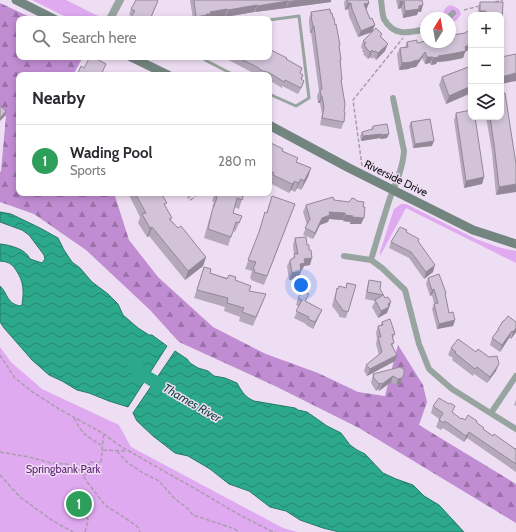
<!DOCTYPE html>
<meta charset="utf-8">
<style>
:root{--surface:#fff;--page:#f2f2f3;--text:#2b2b33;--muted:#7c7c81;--line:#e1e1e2;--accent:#3d7d6c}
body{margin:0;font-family:Cabin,sans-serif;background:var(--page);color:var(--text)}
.controls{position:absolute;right:12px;top:12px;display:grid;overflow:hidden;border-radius:8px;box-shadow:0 2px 6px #0003}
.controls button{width:36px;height:36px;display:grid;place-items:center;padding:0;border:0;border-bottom:1px solid var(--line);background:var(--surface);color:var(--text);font:20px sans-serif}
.compass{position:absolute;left:420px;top:12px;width:36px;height:36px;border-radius:50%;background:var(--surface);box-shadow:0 2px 6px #0003;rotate:11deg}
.you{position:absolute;left:301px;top:285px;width:14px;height:14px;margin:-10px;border:3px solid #fff;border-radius:50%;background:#1a73e8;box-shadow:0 0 0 6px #1a73e833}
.badge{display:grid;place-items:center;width:26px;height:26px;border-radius:50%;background:var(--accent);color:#fff;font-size:13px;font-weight:700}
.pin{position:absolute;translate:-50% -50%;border:2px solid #fff;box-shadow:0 1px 4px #0006}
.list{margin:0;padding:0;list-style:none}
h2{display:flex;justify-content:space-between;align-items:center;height:52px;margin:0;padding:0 16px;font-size:17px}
h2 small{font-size:13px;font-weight:400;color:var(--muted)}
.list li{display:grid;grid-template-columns:26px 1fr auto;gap:12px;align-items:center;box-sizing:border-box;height:72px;padding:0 16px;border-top:1px solid var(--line)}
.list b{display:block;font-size:15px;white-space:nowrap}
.list p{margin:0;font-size:13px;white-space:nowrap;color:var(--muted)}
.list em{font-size:13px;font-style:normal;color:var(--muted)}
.icon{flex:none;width:22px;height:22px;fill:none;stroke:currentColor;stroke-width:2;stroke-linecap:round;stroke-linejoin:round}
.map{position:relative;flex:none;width:516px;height:532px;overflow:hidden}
.search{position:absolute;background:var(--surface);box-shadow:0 2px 6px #0003;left:16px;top:16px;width:256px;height:44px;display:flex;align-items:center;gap:10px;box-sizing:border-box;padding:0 14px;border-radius:8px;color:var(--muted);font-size:15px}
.panel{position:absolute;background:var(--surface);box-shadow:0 2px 6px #0003;left:16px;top:72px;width:256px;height:124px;border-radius:8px}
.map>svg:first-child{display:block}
.green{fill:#dfaaf0}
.forest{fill:url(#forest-firs)}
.water{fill:url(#water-waves);stroke:#257a68}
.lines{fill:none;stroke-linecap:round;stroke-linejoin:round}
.river{stroke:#2ca88b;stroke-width:13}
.path{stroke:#aa9dae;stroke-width:1.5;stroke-dasharray:4 2;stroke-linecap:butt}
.service{stroke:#98a4a0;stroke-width:3}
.minor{stroke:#98a4a0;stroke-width:6}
.tertiary{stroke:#98a4a0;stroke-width:8}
.secondary{stroke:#73857f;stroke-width:9}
.wall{fill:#b5a8ba}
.shaded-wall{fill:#938897}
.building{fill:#d2c3d8;stroke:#938897}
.labels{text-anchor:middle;stroke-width:3;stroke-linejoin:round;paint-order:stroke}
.street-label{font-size:11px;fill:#140f16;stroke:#eedef3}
.park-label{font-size:11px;fill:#612074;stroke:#eedef3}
.water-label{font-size:12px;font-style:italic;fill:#124538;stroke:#eedef3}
</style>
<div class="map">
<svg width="516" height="532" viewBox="0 0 516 532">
<defs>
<pattern id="forest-firs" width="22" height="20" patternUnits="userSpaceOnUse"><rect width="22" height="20" fill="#c08cd2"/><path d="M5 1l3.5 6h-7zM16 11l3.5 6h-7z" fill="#9b71a9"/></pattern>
<pattern id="water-waves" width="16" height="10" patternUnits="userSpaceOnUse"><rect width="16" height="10" fill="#2ca88b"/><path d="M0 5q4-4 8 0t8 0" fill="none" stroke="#248771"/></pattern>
</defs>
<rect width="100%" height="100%" fill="#eedef3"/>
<g class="green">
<path d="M32 0H66L104 19H70Z"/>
<path d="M450 5C456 7 459 8 461 14 458 19 456 22 450 22V18H444C443 11 444 8 450 5Z"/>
<path d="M401 204H406L476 239 498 247 516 251V263L406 208 380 256V252L394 209Z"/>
<path d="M0 347 11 362 42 389 119 425 131 447 283 528 297 532H0Z"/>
</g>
<path class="forest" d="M0 3 34 19H19V57H83L73 75H19V193H114L129 240 158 277 213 327 266 354 318 373 358 392 385 396 392 368 398 345 423 385 427 402 419 425 516 484V523L359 428 275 386 179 342 150 310 86 250 34 214 0 202V172L1 171 6 116 0 111Z"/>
<g class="water">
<path d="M0 212 11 214 40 228 58 238 64 250 72 262 80 268 92 282 108 294 118 304 123 315 138 328 149 335H152L167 346 128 407 109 401 89 393 77 390 62 381 49 375 32 360 4 328 0 322V286C9 295 6 303 20 306L22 305C24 291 24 282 16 270 14 267 11 263 6 262 4 261 2 262 0 261V244C10 245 26 249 30 259L42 263 45 259 44 255 29 235 22 230 0 222Z"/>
<path d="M175 351 187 359 190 363 198 368 208 371 214 376 225 378 237 383C242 392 245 397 254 401L295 408 298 410 307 412 327 426 341 433 350 445 357 450 365 454 383 473 396 479 413 485 424 496 439 505 464 532H339L323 528 300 520 286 511 270 507 249 491 229 484 210 469 188 456 175 453 153 436 137 421 133 413Z"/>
<circle cx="79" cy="504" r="9"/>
</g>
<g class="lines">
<path class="river" d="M134 367 147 377 169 390"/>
<g class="path">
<path d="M495 2 503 0"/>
<path d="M464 10 479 6"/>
<path d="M362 166 353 100 403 38"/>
<path d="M196 193C196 197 194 198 190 200L188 198 191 194Z"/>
<path d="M0 355 14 377 31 391 59 409 104 434 120 446 199 491 238 514 271 531 275 532"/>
<path d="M74 418C83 435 85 435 101 445"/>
<path d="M103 450 127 451"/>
<path d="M117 451 127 462 143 473 159 481 174 498 187 508 193 515 235 529 239 532"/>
<path d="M0 452 29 457 51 463 67 464 79 470 88 483 105 505 128 520 137 526 140 532"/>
<path d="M0 475 20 497 53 521 73 532"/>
<path d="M83 476 89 472V462L101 463C102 454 102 444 104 434"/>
<path d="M85 532 88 520 86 515"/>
</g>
<g class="service">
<path d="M269 20 299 16 309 98 296 106 269 94"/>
<path d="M205 57V60L234 75"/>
</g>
<g class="minor">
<path d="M381 0C382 6 382 14 384 19 394 37 409 33 426 29"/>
<path d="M448 18 453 13"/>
<path d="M393 98 404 151C403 167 396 183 390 198 383 219 377 240 371 260L382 268 405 290 419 344 429 369 452 389 516 429"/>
<path d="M344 256 371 260"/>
<path d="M491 413 516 376"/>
</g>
<path class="tertiary" d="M110 19 120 0"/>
<g class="secondary">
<path d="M16 0 54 19"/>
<path d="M131 57 168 75"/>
<path d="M269 125 349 168 473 230 516 244"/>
</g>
</g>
<g class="wall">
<path d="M190 0H331V2L286 8 255 12H254L225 17V16L209 18V19H193Z"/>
<path d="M345 0H368L369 3 366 10 370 19 375 25 372 32 358 37 349 16 348 9 345 10 344 3Z"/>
<path d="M396 0H422L421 12H418L417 15 403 18 401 8 398 9Z"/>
<path d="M158 1 151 19H131L132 16 129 15 131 9Z"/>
<path d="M480 2 501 15H478V8Z"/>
<path d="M311 12 339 48 341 60 340 64 344 112V122L341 129 320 125 322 114 320 103H318L317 96 319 91 311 33H310L309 23V19Z"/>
<path d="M471 29V49V48L465 52 463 58 448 61 437 62 436 64 431 65 430 63 425 64 422 58 416 67 410 68 409 69 399 70 397 54 400 48 405 47 407 42 417 43 450 42 453 35 465 33Z"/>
<path d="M382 34 381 37 385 51 376 60 373 57 372 59 370 57 368 59 363 54 364 53 362 51 363 50 361 47 363 41Z"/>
<path d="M223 57H269L286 59 302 68 300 74 303 75 302 79V87L298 94 282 86V88L269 80V75H257Z"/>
<path d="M471 66V93L446 104 439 85 442 77Z"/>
<path d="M456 113 484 177 482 184 464 188 454 120Z"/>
<path d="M486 117H501L516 164 496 195 492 152Z"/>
<path d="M411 122 432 146 413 148 409 126Z"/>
<path d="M373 126 387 138 380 139V138L361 141 360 136 362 132 371 130Z"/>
<path d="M269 142 283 151 297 162 311 168 308 177 301 190 297 188 295 192 291 190 289 193 270 183 271 181 269 180Z"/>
<path d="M128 193H161L171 220 206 257 203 266 185 280 149 236 147 237 138 223 140 217Z"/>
<path d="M215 193H244L239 209 234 207 233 213 242 216 235 232 233 231 228 246 204 238 209 220 214 207H212L214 202 212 201Z"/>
<path d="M272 196 295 204 264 285 251 280V278H250L252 271 245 269 257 238 265 212H267Z"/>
<path d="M334 200 361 224H350V222L343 221V220L329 219 328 222 320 225 313 239 303 235 307 225 303 212 306 205Z"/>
<path d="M406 233 418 242 433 272 424 279 409 258 389 248 391 242Z"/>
<path d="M295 238 310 265 304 266 302 270H301L299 278 289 280 287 266 290 260 293 258 294 255 293 245Z"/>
<path d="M210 273 235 280 249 291 266 294 253 326 239 321 240 317 224 311 225 307 194 298 201 276Z"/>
<path d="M428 278 445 294 449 313 455 320 453 326 437 329 432 309 434 304 432 295 430 296 426 284Z"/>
<path d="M369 280 380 289 385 298 391 302 387 313 378 318 372 307 375 301 365 299 367 287Z"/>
<path d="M347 283 351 300 346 318 339 317V315L332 306 335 295 337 288H346Z"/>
<path d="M298 298 306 301 322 310 319 316 313 329 306 325V324L294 318 299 307 296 305Z"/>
<path d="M504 321 516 322V332L511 339 509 338 500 352 490 345 492 338 496 333 498 329Z"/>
<path d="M382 322 395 334 393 338V346L395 361 367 376 364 371 366 365 379 355 376 344 377 339 376 333 378 326H380Z"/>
<path d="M451 348 496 371 487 383 474 374 473 376 452 360 453 358 448 355Z"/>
<path d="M373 374H404L400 384 396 385 391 382 379 391 378 389 376 391 371 383Z"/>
<path d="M516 400V406L514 405Z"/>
<path d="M449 404 453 413 461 419 465 420 477 421 476 423 483 429 493 436 515 449 516 448V472L467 438 464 442 443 428 441 430 436 427 439 419 431 413 433 406Z"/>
</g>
<g class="shaded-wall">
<path d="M299 0H331V2L286 8 289 2Z"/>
<path d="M288 1 286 8 255 12 257 6Z"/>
<path d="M404 1 401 8 398 9 400 2Z"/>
<path d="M348 3H351L348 9 345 10Z"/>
<path d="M369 3 366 10 364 4Z"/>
<path d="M257 5 254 12 225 17 228 10Z"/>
<path d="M423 5 421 12H418L417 15 403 18 405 11 419 6Z"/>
<path d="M227 9 225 16 209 18V19H195L196 17 206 14 210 12Z"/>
<path d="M480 11H486L485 15H479Z"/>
<path d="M375 25 372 32 358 37 361 31Z"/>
<path d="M313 26H314L311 33H310Z"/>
<path d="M471 43V48L465 52 463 58 448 61 437 62 436 64 431 65 433 58 465 47Z"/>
<path d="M388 44 385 51 376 60 378 53Z"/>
<path d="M372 50 370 57 368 59 370 52Z"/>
<path d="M425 52 422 58 416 67 410 68 409 69 399 70 402 63 413 61Z"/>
<path d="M427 57H433L430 63 425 64Z"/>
<path d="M516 73V81L501 84V77Z"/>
<path d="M471 86V93L446 104 449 96Z"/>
<path d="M321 96H322L320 103H318Z"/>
<path d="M6 111 5 116 0 121V118Z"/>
<path d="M382 134 380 138 361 141 363 136Z"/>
<path d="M389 134 387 138 380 139 382 135Z"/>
<path d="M434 141 432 146 413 148 415 144Z"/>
<path d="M311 168 308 177 301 190 304 181Z"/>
<path d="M484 177 482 184 464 188 466 181Z"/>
<path d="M301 179 297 188 295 192 298 183Z"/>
<path d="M295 181 291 190 289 193 292 184Z"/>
<path d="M516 184V192L496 195 499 187Z"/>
<path d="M329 212 345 213 343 220 329 219 328 222 320 225 313 239 315 233 322 218Z"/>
<path d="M345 215 353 216 350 222 343 221Z"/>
<path d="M352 217 364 218 361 224H350Z"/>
<path d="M152 227 149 236 147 237 150 228Z"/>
<path d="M206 257 203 266 185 280 188 271Z"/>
<path d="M312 258 310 265 304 266 302 270 298 271 300 264 304 259Z"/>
<path d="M435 265 433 272 424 279 426 272Z"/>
<path d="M301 271 299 278 289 280 292 273Z"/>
<path d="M434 289 432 295 430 296 432 290Z"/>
<path d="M391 302 387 313 378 318 381 311 388 304Z"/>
<path d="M322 310 319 316 313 329 315 322Z"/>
<path d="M455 320 453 326 437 329 439 324Z"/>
<path d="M516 328V332L511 339 513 332Z"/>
<path d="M512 331 509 338 500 352 502 345Z"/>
<path d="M397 355 395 361 367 376 370 369Z"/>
<path d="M499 364 496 371 487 383 490 377Z"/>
<path d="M404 374 400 384 396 385 398 379Z"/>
<path d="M393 376 391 382 379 391 382 384Z"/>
<path d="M381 383 378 389 376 391 379 384Z"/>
<path d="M469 432 467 438 464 442 466 436Z"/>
</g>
<g class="building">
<path d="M136 0H157L158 1 150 19H136L131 17 135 11 131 9Z"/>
<path d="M194 0H299L289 2 288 1 257 6V5L228 10 227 9 210 12 211 14H206L207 15 196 17Z"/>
<path d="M347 0H368L369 3 364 4 370 19 372 18 375 25 361 31 352 9 351 3H348Z"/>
<path d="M400 0H422L423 5 419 6V9L405 11 404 1 400 2Z"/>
<path d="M480 2H503L502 22H501V15H486V11H480Z"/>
<path d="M330 9 331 14 332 13 333 18H334L335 25 336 24 340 45H339L341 60H340L342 80H341L345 104 344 112H345L344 122 322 118 324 107 322 96H321L320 90 322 89 314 26H313L311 16H312L311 12Z"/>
<path d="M376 28 382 34 380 36 388 44 378 53 375 51 374 52 372 50 370 52 366 48V47L364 45 366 43 363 41Z"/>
<path d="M471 29V43L465 47 466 51 451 54 438 56 439 57 433 58V57H427L425 52 419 60 413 61 412 62 402 63 400 48 408 47 407 42 417 40V43L426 41V42H450V39H454L453 35 465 33Z"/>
<path d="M269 49 287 58 286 59 302 68 300 73 303 75 301 79 304 81 301 88 285 80 284 82 273 75 265 71V72L259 69V68L237 57H269Z"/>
<path d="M516 54V73L501 77V57Z"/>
<path d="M90 57H93L106 64 101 75H77L81 66 84 68Z"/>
<path d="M471 66V86L449 96 442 77Z"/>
<path d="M501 93H505L516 164V184L499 187 494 144 490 117H501Z"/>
<path d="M0 106 6 111 0 118Z"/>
<path d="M471 110V117H475L484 177 466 181 456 113Z"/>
<path d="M430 119 434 141 415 144 411 122Z"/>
<path d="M387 124 389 134 382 135V134L363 136 362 132 373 129V126Z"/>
<path d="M269 142 283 149 282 151 298 158 296 162 311 168 304 181 301 179 298 183 295 181 292 184 273 175 274 173 269 170Z"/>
<path d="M135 193H161L167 203 164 204 172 218 169 219 178 228 181 226 201 251 206 257 188 271 152 227 150 228 142 214 146 213Z"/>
<path d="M218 193H244L242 200 237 198 233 213 242 216 239 223 236 222 231 237 208 229 212 211 217 198H216Z"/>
<path d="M272 196 295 204 267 276 254 272 255 270 253 269 256 262 248 260 259 232 265 212 267 213Z"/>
<path d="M333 197 334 200 349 202 352 198 355 199 357 201 364 202 363 207H365L364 218 352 217 353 216 345 215V213L329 212 330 215 322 218 315 233 305 228 310 219 306 205Z"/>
<path d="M400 227 407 230 406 232 419 239 418 241 435 265 426 272 411 252 391 242Z"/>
<path d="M306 237 307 245H309V250H311L312 258 304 259 305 263 300 264 301 271 292 273 290 260 295 257 294 254H298L295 238Z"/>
<path d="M204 267 211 269 210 273 227 279 229 275 236 277 235 280 251 286 249 291 266 294 256 317 242 312 244 308 227 303 228 298 197 290Z"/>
<path d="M439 274 446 293H445L449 313 453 312 455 320 439 324 434 304 438 303 434 289 432 290 428 278Z"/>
<path d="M369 280 381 282 380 289 385 298 388 297 391 302 388 304 389 307 381 311 375 300 383 295 367 292Z"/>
<path d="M347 283 356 285 348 312 342 310V309L335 299 337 288 338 289 339 286 346 288Z"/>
<path d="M302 291 309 294 305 301 322 310 315 322 308 319 309 317 296 311 302 300 298 298Z"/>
<path d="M508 316 516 322V328L513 332 512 331 502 345 492 338 499 329H498L503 321H504Z"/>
<path d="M390 319 395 334 392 335 394 343 391 344 397 355 370 369 366 365 382 352 378 337H381L378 326 383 325 382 322Z"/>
<path d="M458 339 476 352 478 349 489 357 497 356 499 364 490 377 477 367 475 369 455 353 456 352 451 348Z"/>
<path d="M400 367 404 369V374L402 378 398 379 393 376 382 384 381 383 379 384 373 377 374 376 373 374Z"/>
<path d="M439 398 449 404 450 403 455 406 452 412 461 419 462 418 465 420 468 415 477 421 476 422 484 428 483 429 493 436 494 434 515 449 516 448V464L469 432 466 436 445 421 444 423 439 420 443 413 433 406Z"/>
</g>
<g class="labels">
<g class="street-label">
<text transform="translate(396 178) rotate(26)" y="4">Riverside Drive</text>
</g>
<g class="park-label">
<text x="63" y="473">Springbank Park</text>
</g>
<g class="water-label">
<text transform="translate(192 403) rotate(30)" y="4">Thames River</text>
</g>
</g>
</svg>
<div class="controls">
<button>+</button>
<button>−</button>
<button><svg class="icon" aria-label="layers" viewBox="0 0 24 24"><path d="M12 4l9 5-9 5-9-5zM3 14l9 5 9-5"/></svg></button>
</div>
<svg class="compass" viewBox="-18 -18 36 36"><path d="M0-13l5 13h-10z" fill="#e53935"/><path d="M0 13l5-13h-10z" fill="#7c7c81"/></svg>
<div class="you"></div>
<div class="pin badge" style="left:79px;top:504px;background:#2e9e5b">1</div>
<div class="search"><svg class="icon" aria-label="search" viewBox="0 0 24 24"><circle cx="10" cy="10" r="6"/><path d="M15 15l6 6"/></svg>Search here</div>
<section class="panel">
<h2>Nearby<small></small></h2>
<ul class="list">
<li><span class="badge" style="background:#2e9e5b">1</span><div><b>Wading Pool</b><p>Sports</p></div><em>280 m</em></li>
</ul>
</section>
</div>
